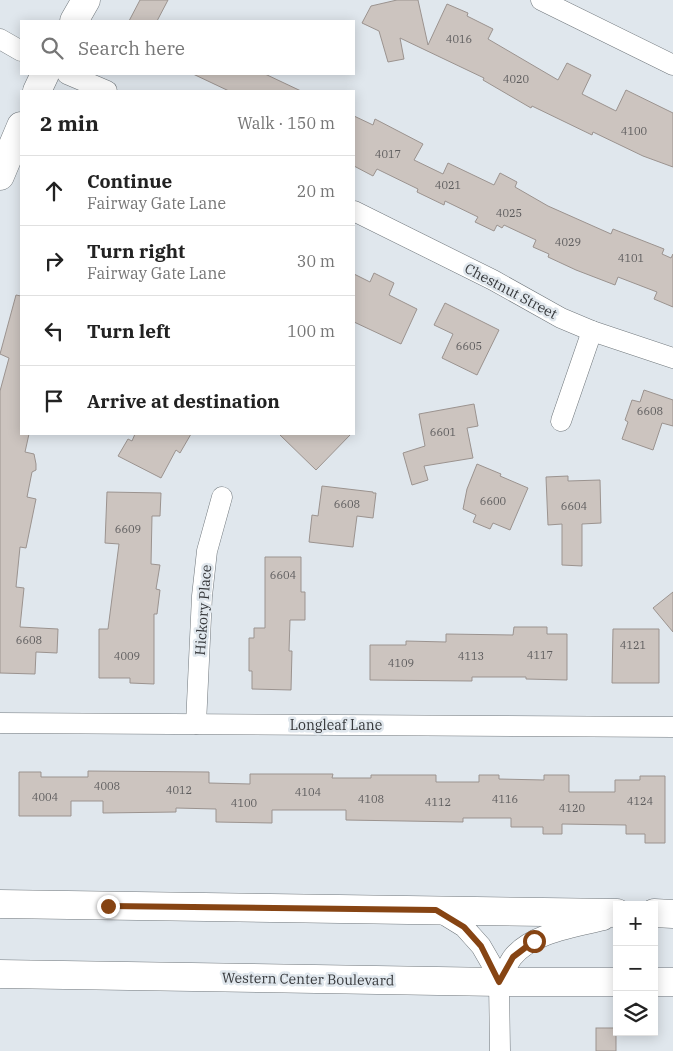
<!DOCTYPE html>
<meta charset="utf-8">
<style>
:root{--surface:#fff;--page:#f2f2f2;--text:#222;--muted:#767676;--line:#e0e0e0}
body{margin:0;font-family:"IBM Plex Serif",serif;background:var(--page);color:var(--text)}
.controls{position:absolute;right:15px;bottom:15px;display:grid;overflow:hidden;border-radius:0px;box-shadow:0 2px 12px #0003}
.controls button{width:45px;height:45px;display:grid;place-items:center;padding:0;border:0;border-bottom:1px solid var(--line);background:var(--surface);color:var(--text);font:25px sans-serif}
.stop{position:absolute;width:15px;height:15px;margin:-11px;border:4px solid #864413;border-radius:50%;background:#fff}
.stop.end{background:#864413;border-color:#fff;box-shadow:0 1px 5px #0008}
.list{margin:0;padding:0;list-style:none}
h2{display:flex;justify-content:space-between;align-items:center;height:65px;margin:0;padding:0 20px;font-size:21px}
h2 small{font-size:16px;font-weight:400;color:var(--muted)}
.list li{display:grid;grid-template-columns:32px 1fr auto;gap:15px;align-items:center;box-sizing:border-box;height:70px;padding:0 20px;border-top:1px solid var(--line)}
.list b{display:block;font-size:19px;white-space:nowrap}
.list p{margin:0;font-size:16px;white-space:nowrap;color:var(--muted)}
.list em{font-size:16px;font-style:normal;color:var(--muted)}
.icon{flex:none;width:28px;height:28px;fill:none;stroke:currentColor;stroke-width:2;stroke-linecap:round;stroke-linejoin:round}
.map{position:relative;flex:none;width:673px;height:1051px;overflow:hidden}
.search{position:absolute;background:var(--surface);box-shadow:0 2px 12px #0003;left:20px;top:20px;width:335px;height:55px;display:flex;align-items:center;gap:12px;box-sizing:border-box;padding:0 18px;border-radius:0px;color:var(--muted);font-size:19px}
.panel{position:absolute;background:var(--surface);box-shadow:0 2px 12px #0003;left:20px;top:90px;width:335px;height:345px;border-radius:0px}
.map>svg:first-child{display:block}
.building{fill:#ccc4bf;stroke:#9b938f}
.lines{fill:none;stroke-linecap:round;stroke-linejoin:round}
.street-casing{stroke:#70777c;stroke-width:21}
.secondary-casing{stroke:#70777c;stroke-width:29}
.street{stroke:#fff;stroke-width:20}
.secondary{stroke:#fff;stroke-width:28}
.route{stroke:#864413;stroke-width:6}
.labels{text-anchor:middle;stroke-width:5;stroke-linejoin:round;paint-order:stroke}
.number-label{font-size:11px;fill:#5c5b5c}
.street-label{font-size:14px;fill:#36383b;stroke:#e0e7ed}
</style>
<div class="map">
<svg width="673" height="1051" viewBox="0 0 673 1051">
<rect width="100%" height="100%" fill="#e0e7ed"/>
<g class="building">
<path d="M140 0H168L157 21H129Z"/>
<path d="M397 0H418L428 45 447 4 468 13 467 16 493 29 488 39 558 80 567 63 591 75 582 94 616 111 626 90 673 113V167L643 156 593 132 592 135 532 106 531 108 483 80 484 78 400 38 404 59 388 62 379 31 362 23 371 6Z"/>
<path d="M193 74H265L301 91H229Z"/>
<path d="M354 116 373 125 375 119 423 144 414 160 443 174 448 163 494 185 500 173 517 182 515 187 548 206 611 234 613 229 664 249 662 254 671 258 673 254V307L654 299 657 292 618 277 615 285 576 270 548 257 549 254 533 247 536 240 504 225 502 228 497 225 494 231 475 222 478 217 445 201 444 205 417 192 418 189 377 169 373 176 354 166Z"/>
<path d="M374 273 394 283 389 295 417 309 401 344 354 322V274L370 282Z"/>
<path d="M16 295 21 296V434H29L25 452 34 454 36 464V470L32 472 27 497 36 499 26 548 20 547 16 587 24 588 20 627 58 629 57 653 36 652 35 674 0 673V391L9 358 0 354Z"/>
<path d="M445 303 499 330 477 375 442 358 453 334 434 325Z"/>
<path d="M644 390 673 400V426L662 423 653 450 622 439 628 422 625 420 632 400 640 402Z"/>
<path d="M474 404 478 426 467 428 473 458 424 466 428 480 412 485 403 453 425 446 419 414Z"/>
<path d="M135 434H191L180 453 176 450 161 478 118 456 128 439 132 441Z"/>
<path d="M279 434H351L316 470Z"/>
<path d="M477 464 501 474 500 476 528 488 510 530 493 523 490 529 473 522 476 515 463 509 467 489Z"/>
<path d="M568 476V481L600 480 601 523 582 524V566L562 565V524L548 525 546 477Z"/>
<path d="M322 486 373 492V493H376L373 518 357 516 353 547 309 542 312 515 318 516Z"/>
<path d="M107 492 161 493 160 516H152L151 564 160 565 156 589 160 590 157 614H154V684L130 683V678H99V629H108L119 544 105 543Z"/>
<path d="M265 557H301V592H305V620H290L289 651H292L291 690 252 689V671H249V638H254V628H265Z"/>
<path d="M673 592V632L653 608Z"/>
<path d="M514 627H547V634H567V680L526 679V677H472V681L370 680V645H406V641L446 642V634L513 635Z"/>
<path d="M613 629H659V683H612Z"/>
<path d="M88 771 209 772V783L250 784V774H333L332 778H371V775H436V782H479V775H499V779L544 780V775H569V792H615V780H640V776H665V843H645V834H626V825L562 824V834H543V827H511V818H463V822L346 820V810H272V823L216 822V809L176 808V812L103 813V801H71V816H19V772H41V777H88Z"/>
<rect x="596" y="1028" width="20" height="23"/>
</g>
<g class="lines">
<defs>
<g id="street">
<path d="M541 0 673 65"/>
<path d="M0 39 21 51"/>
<path d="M67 74 107 91"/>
<path d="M354 211 493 280 561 318 592 331 673 358"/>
<path d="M561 421 592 331"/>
<path d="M0 723 673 727"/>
<path d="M196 724 202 596 207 551 222 497"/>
<path d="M438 911 464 927 481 946 492 965 499 982 500 1051"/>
<path d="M499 982C503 974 507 966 512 958 531 933 575 927 604 920"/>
</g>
<g id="secondary">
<path d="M74 21 86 0"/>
<path d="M37 91 45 74"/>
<path d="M0 176 21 126"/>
<path d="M0 904 617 913"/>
<path d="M654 913 673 914"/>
<path d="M0 974 499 982H617"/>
<path d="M654 982H673"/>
</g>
</defs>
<use href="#street" class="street-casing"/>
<use href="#secondary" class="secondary-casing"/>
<use href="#street" class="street"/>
<use href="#secondary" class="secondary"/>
</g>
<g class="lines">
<path class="route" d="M108 906 436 910 464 927 481 946 499 982 513 957 534 941"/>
</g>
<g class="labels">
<g class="number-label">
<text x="459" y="43">4016</text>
<text x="516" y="83">4020</text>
<text x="634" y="135">4100</text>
<text x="388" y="158">4017</text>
<text x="448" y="189">4021</text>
<text x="509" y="217">4025</text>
<text x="568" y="246">4029</text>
<text x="631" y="262">4101</text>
<text x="469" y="350">6605</text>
<text x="650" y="415">6608</text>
<text x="443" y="436">6601</text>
<text x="493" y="505">6600</text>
<text x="347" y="508">6608</text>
<text x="574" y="510">6604</text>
<text x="128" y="533">6609</text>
<text x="283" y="579">6604</text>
<text x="29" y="644">6608</text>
<text x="633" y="649">4121</text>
<text x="540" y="659">4117</text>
<text x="127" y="660">4009</text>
<text x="471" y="660">4113</text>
<text x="401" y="667">4109</text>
<text x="107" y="790">4008</text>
<text x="179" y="794">4012</text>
<text x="308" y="796">4104</text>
<text x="45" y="801">4004</text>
<text x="371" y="803">4108</text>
<text x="505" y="803">4116</text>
<text x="640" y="805">4124</text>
<text x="438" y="806">4112</text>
<text x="244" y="807">4100</text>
<text x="572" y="812">4120</text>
</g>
<g class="street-label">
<text transform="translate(511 291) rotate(28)" y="5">Chestnut Street</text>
<text transform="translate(203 610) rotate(-86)" y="5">Hickory Place</text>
<text x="336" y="730">Longleaf Lane</text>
<text transform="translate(308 979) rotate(1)" y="5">Western Center Boulevard</text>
</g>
</g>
</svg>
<div class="controls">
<button>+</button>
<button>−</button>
<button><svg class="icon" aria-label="layers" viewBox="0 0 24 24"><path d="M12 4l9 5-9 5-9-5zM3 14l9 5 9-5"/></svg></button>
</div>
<div class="stop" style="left:534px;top:941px"></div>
<div class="stop end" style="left:108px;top:906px"></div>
<div class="search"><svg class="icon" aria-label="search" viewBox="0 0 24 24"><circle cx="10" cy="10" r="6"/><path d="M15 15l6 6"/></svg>Search here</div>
<section class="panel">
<h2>2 min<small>Walk · 150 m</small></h2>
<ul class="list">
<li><svg class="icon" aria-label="ahead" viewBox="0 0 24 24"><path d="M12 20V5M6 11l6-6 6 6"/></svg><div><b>Continue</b><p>Fairway Gate Lane</p></div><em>20 m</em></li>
<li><svg class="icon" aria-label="right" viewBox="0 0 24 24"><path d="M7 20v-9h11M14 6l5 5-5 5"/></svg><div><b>Turn right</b><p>Fairway Gate Lane</p></div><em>30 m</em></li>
<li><svg class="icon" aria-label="left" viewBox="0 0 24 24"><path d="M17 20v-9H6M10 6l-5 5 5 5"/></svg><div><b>Turn left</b></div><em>100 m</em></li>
<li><svg class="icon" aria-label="arrive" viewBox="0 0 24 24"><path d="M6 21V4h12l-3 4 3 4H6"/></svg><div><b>Arrive at destination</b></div></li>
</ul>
</section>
</div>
